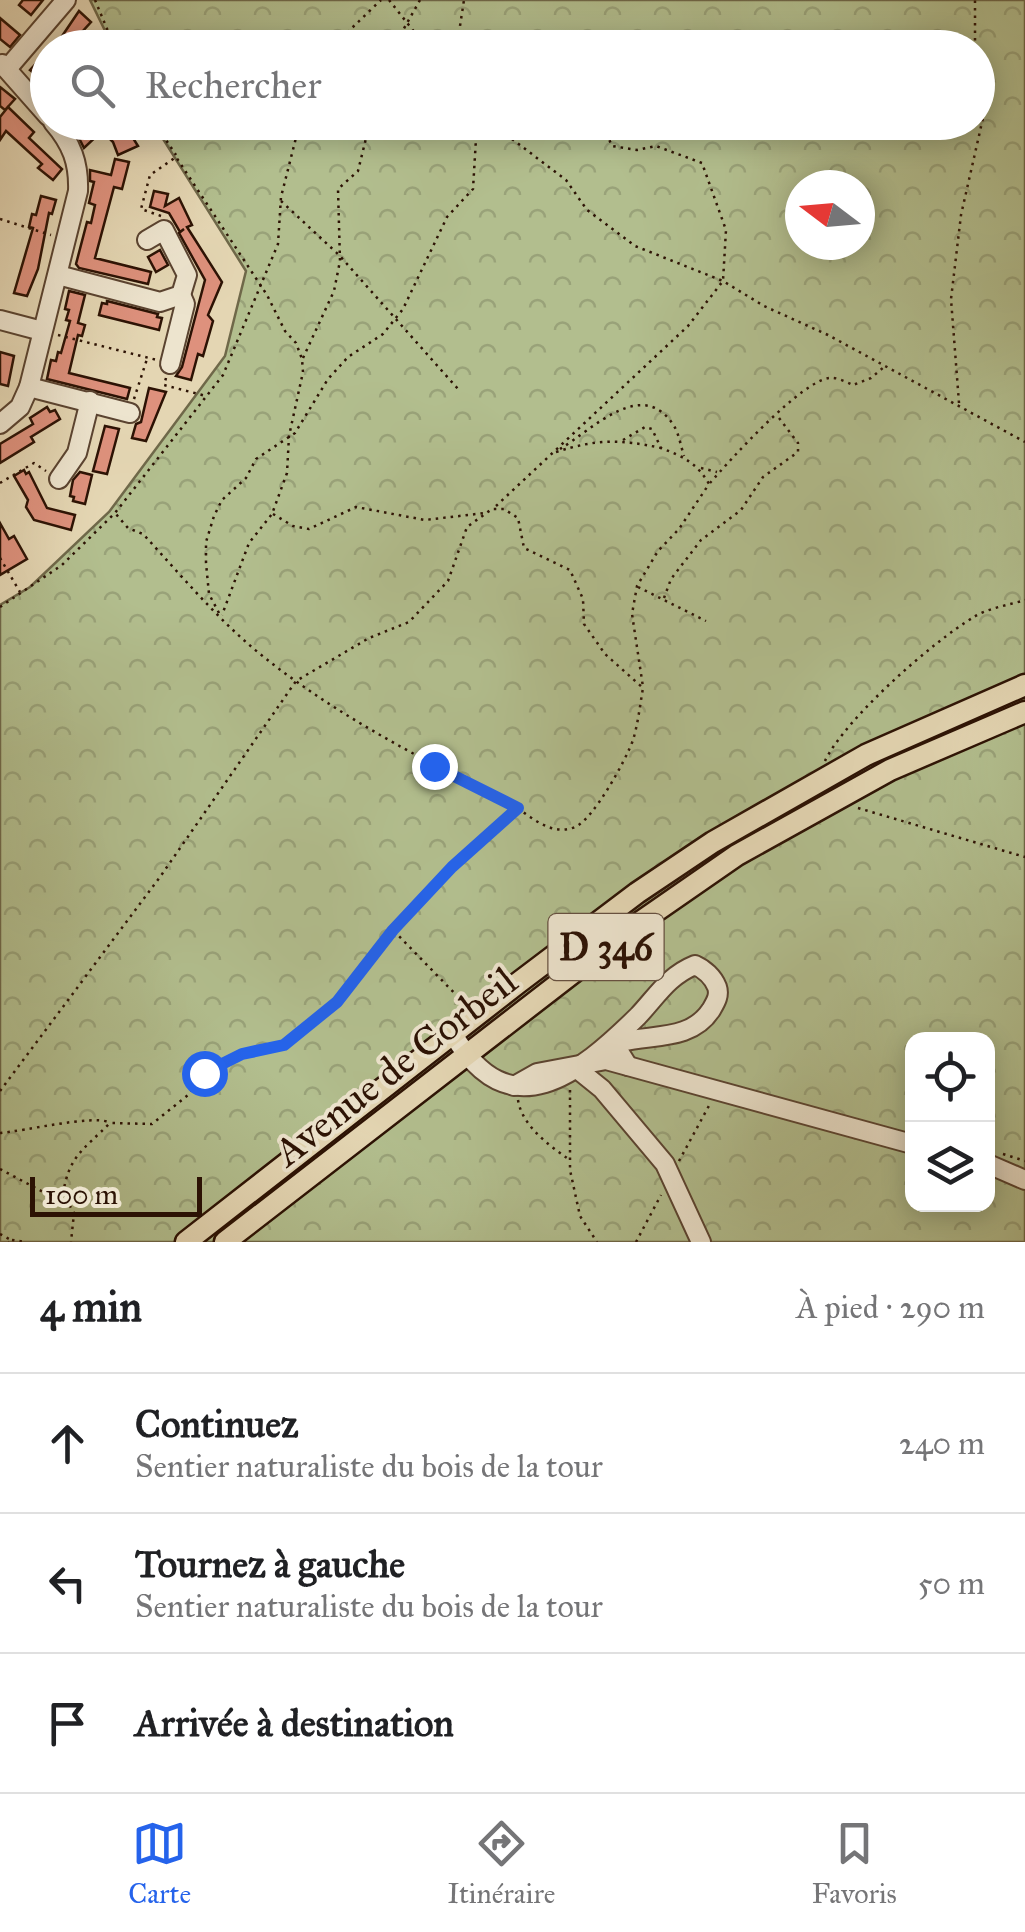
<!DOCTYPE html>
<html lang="fr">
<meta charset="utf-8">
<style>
:root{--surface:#fff;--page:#f6f6f6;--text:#202124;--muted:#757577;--line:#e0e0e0;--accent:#2563eb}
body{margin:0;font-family:"IM FELL Great Primer",serif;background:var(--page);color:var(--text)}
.controls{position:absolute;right:30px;bottom:30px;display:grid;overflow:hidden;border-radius:20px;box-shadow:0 5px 25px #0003}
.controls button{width:90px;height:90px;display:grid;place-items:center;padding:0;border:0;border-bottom:2px solid var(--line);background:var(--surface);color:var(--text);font:50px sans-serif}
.compass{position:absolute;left:785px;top:170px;width:90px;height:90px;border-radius:50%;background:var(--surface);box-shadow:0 5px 25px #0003;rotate:286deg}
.scale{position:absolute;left:30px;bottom:25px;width:172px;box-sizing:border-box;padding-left:10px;border:5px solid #2c1204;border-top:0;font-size:28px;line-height:35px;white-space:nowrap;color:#2c1204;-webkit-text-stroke:8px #ede4ce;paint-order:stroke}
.stop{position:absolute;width:30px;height:30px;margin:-22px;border:8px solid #2563eb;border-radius:50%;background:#fff}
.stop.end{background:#2563eb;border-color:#fff;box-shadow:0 2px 10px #0008}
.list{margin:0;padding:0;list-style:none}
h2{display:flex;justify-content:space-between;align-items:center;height:130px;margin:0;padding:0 40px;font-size:42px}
h2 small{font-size:32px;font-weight:400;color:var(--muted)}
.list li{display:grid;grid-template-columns:65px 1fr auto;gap:30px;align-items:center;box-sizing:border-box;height:140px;padding:0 40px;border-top:2px solid var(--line)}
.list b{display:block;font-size:38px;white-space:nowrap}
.list p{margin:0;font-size:32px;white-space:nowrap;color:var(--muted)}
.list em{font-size:32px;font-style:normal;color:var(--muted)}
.icon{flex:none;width:55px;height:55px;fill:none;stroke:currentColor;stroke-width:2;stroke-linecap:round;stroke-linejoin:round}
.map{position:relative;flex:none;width:1025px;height:1242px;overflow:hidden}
.search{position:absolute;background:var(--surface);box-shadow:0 5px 25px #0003;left:30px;right:30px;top:30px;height:110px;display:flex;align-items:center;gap:25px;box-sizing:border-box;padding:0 35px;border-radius:55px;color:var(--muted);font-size:38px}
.sheet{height:550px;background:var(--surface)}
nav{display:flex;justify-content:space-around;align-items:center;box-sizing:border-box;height:140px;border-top:2px solid var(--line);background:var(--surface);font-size:28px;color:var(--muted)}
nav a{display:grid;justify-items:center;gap:5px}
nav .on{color:var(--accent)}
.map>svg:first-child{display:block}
.forest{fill:url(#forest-crowns);stroke:#6f6849;stroke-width:2.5;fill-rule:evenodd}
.building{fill:#de917d;stroke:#2c1204;stroke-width:2.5}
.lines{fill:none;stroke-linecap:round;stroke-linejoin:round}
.minor-casing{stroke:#5a4330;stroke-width:22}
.major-casing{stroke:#2c1204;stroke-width:25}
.path{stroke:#2c1204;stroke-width:2.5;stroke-dasharray:2.5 5;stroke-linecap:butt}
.minor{stroke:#ede4ce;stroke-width:18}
.major{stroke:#e4d6b3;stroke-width:20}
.route{stroke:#2563eb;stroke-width:12}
.labels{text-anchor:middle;stroke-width:8;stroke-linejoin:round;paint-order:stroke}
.shield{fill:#ede4ce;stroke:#665141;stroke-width:2.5}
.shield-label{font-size:38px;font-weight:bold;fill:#2c1204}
.street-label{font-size:40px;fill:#2c1204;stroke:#ede4ce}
</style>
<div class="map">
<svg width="1025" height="1242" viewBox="0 0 1025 1242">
<defs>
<pattern id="forest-crowns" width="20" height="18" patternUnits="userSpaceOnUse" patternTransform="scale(2.5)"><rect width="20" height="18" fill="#b2be8e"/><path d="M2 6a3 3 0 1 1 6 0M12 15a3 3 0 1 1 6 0" fill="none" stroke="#99a279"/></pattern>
</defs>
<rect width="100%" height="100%" fill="#e4d6b3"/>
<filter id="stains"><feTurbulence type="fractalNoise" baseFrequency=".002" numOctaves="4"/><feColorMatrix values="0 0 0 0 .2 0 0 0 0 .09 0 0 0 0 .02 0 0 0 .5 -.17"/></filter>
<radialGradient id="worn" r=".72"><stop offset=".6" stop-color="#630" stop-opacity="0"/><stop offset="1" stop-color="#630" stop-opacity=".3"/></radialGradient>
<path class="forest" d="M90 0H1025V1242H0V605L30 587 109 512 225 356 246 271 153 123 978 122V48L113 47ZM800 185H860V245H800ZM912 1040H988V1204H912Z"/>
<g class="building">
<path d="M23 0H43L31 15 19 5Z"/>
<path d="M79 11 91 22 82 32 85 35 75 48H54Z"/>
<path d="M0 18 20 35 10 47 0 39Z"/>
<path d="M40 59 48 64V84L30 70Z"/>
<path d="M0 87 15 99 5 110 0 106Z"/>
<path d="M8 107 34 132 29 138 62 169 53 180 38 168 42 164 6 131 0 140V117Z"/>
<path d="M84 122H123L138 146 118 155 113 142 102 131 84 148 79 138 90 129Z"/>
<path d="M115 159 129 162 122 189 114 187 95 258 151 272 148 284 79 268 76 264 87 222 91 223 95 205 89 203 94 182 90 181V170L111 175Z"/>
<path d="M154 191 168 194 165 206 179 198 192 225 187 227 222 282 208 315 213 321 203 356 198 354 191 380 176 376 182 367 205 280 179 233 184 229 180 232 169 213 150 207Z"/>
<path d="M41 196 56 200 52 214 49 213 38 269 27 296 14 293 33 228 29 227 32 214 36 215Z"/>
<path d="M160 250 168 265 156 272 148 257Z"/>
<path d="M69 291 85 295 78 323 85 325 82 336 78 335 69 373 130 388 127 399 47 379 51 360 56 361 58 352 61 353 70 321 66 320 69 310 65 309Z"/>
<path d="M107 301 158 314 157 317 162 318 159 330 99 315 102 303 107 304Z"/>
<path d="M0 352 14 356 8 386 0 384Z"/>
<path d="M149 388 166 392 146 441 132 438 136 424 141 422Z"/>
<path d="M47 407 50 412 55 410 60 419 31 437 34 442 0 463V444L33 424 30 418Z"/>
<path d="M105 426 119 429 107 474 93 471Z"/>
<path d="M24 470 26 474 29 472 47 508 75 515 71 530 34 520 26 507 28 500 14 476Z"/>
<path d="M80 472 92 475 85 504 73 501 74 497 70 496 73 480Z"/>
<path d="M0 523 9 539 14 536 27 559 0 575Z"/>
</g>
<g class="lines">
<defs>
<g id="minor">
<path d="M2 64 48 116"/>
<path d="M7 69 66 0"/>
<path d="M58 275 160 302 181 295 187 275 164 230 147 240"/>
<path d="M0 320 42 331"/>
<path d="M170 364 185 304 181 295"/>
<path d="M29 387 130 413"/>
<path d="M0 424 20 407 29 387 78 191C79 163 72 144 53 122"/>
<path d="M59 479 77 453 90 401"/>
<path d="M453 1034C510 1131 579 1074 638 1016 657 996 668 976 695 965 704 969 713 977 717 987 720 996 715 1003 711 1010 691 1041 652 1034 622 1042L618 1050 628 1066"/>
<path d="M576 1068 602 1089 665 1164 701 1242"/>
<path d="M514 1086 537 1073 606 1060 912 1144"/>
<path d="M988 1164 1025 1180"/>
</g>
<g id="major">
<path d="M186 1242 518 983 637 893 713 842 866 755 1025 685"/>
<path d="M225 1242 623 934 737 855 890 770 1025 712"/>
</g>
</defs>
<use href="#minor" class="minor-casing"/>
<use href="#major" class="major-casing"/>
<g class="path">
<path d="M95 0 115 48"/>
<path d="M389 0 427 48"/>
<path d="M331 48 381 0"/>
<path d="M393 48 420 0"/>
<path d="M460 48 458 39 464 0"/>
<path d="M975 48V0"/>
<path d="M154 122 176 155"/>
<path d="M496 122 512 139 534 122"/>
<path d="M512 139 566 180 587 210 635 246 723 281 764 306 828 335 1025 442"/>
<path d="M281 201 339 255 458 389"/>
<path d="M161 216 141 209 150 175 176 157 267 295 285 331 296 343 302 359 303 372 289 436 287 473 272 514 249 543 222 615"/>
<path d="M0 219 51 235"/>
<path d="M58 335 157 360"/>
<path d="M303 358 334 291 340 261 338 189 358 171 370 122"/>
<path d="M166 378 164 385 206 396"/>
<path d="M134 399 147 359"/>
<path d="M959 403 951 299 961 215 983 118 978 78"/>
<path d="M623 440 645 427 652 429 661 448C684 457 697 463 709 484L679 529 658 551 637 586 632 614 643 687"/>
<path d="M560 449C593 429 643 376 674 426 679 434 681 447 684 456"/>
<path d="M556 452C597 439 619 439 661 448"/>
<path d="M701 468 717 472"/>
<path d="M0 483 34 463 46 471"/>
<path d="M710 483C730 460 802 380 830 378 837 377 846 382 853 385L871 378 884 367"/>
<path d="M496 506 688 326 723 281 726 230 702 163 656 146 637 150 612 146 604 128 593 122"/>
<path d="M273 514 293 526 309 529 356 507 425 520 485 513"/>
<path d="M0 558 20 592"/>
<path d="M638 587 706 621"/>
<path d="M664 598 671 579 701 540 741 510 763 477 798 452V443L776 414"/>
<path d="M0 607 62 565 115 513 223 375 278 244 281 197 300 122"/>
<path d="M219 613 209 594 206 563V542L214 516 222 500 246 478 256 459 295 433 328 379 348 357 383 334 403 309 447 217 473 189 477 122"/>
<path d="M825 761C845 719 932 642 974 617 988 608 1009 605 1025 600"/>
<path d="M858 808 1025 857"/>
<path d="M394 931 465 1004"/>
<path d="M570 1090V1170L580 1216 597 1242"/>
<path d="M0 1091 160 877 296 681 369 638 409 622 448 581 467 527 492 509H504L518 518 524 548 570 570 583 599 584 624 605 654 643 688C640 705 638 724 633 740 626 760 593 820 575 827 549 838 527 812 507 802 419 758 330 712 254 649 214 615 179 573 143 534L128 528 115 513"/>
<path d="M518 1100C522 1125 547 1144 567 1158"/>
<path d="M0 1133C24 1131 92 1115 108 1122"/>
<path d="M1003 1154 1025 1161"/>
<path d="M679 1161 711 1102"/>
<path d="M0 1169 47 1194H63L74 1213 71 1242"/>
<path d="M63 1194C69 1156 83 1150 110 1123L152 1124 188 1095 204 1073 242 1054 284 1045 337 1002 393 930 452 867 517 809"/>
<path d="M0 1234 11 1240 9 1242"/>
<path d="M12 1240 26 1242"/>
<path d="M636 1242 661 1195"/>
</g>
<use href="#minor" class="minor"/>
<use href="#major" class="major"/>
</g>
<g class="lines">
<path class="route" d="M204 1073 242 1054 284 1045 337 1002 393 930 452 867 518 808 434 766"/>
</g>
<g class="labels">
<rect class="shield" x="548.5" y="914" width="115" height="66" rx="8"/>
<g class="shield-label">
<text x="606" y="960">D 346</text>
</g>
<g class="street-label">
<text transform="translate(395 1066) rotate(-38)" y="14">Avenue de Corbeil</text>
</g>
</g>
<rect width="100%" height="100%" filter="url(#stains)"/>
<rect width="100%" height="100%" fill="url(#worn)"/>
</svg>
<div class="controls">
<button><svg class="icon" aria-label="locate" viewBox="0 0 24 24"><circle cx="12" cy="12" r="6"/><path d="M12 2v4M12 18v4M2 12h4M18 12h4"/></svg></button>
<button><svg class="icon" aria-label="layers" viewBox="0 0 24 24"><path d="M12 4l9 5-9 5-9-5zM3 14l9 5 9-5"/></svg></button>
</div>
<svg class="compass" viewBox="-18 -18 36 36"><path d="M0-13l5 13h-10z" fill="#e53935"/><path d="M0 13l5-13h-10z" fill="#757577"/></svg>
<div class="scale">100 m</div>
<div class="stop" style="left:204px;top:1073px"></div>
<div class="stop end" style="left:434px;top:766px"></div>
<div class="search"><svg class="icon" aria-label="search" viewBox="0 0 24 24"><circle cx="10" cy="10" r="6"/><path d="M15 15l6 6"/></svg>Rechercher</div>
</div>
<section class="sheet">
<h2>4 min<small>À pied · 290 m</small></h2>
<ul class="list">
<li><svg class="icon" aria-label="ahead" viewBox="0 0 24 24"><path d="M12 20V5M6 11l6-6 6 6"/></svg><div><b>Continuez</b><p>Sentier naturaliste du bois de la tour</p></div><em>240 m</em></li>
<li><svg class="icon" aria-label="left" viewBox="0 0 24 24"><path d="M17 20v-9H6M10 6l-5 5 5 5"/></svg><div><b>Tournez à gauche</b><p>Sentier naturaliste du bois de la tour</p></div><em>50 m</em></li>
<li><svg class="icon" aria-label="arrive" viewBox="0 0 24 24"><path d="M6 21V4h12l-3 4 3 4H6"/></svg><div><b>Arrivée à destination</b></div></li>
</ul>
</section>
<nav>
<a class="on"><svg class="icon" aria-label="map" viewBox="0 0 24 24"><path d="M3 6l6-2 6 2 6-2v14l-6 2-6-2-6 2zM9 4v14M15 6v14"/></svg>Carte</a>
<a><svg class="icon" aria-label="directions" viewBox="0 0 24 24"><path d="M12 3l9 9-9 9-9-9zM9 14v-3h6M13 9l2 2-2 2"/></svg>Itinéraire</a>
<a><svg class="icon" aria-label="saved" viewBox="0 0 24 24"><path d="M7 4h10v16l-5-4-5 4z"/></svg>Favoris</a>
</nav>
